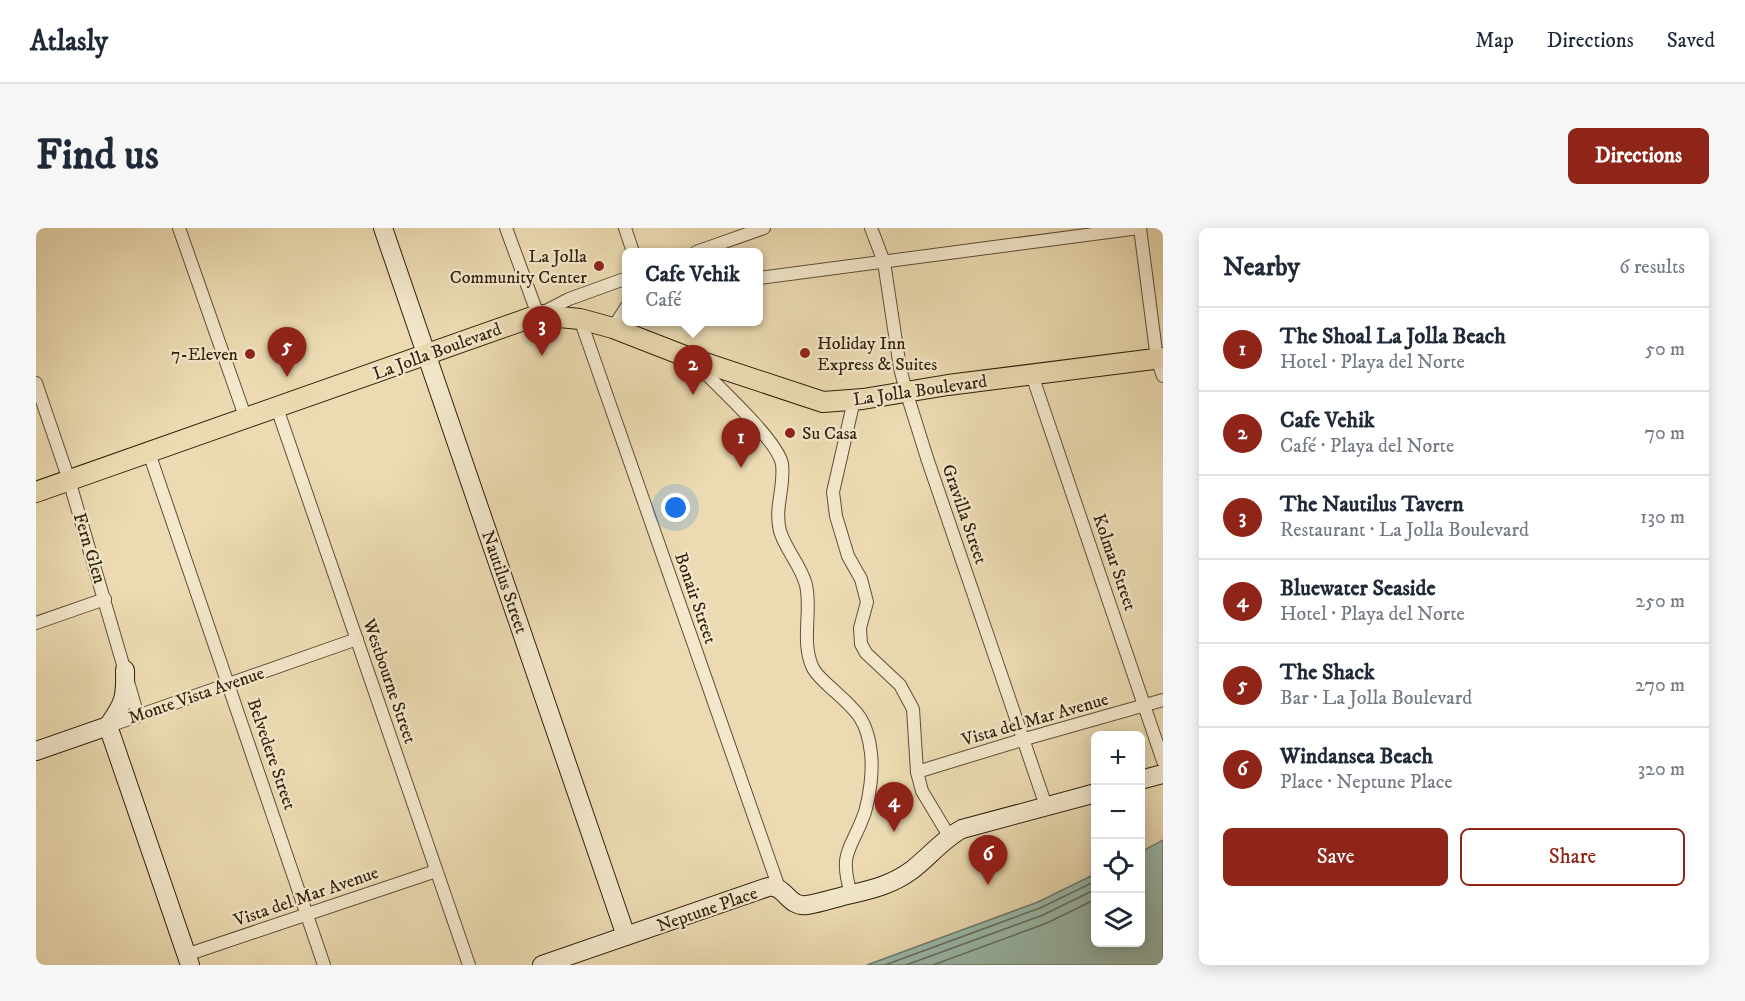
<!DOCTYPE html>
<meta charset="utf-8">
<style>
:root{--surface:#fff;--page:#f6f6f7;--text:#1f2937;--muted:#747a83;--line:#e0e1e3;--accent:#8f2418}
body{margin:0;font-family:"IM FELL DW Pica",serif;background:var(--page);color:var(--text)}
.controls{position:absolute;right:18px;bottom:18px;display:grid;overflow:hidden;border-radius:9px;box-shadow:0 3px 15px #0003}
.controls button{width:54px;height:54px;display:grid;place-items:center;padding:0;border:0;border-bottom:2px solid var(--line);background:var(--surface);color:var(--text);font:30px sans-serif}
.you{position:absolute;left:640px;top:280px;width:21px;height:21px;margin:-15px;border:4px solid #fff;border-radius:50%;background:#1a73e8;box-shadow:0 0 0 9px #1a73e833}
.badge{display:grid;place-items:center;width:39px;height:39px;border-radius:50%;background:var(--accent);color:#fff;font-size:20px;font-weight:700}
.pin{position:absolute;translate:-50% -50px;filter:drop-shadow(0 2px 3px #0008)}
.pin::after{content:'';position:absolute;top:32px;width:21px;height:18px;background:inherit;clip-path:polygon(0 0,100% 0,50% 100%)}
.popup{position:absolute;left:586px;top:20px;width:141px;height:78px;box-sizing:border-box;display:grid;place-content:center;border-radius:9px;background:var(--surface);filter:drop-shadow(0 2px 4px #0005);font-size:20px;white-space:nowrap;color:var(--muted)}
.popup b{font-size:22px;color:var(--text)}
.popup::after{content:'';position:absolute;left:50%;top:100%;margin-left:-12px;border:12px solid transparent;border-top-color:var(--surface)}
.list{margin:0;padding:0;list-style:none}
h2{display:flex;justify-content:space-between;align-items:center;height:78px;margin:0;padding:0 24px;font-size:26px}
h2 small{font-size:20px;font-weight:400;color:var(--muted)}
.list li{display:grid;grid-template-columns:39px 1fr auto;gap:18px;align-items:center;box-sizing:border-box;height:84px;padding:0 24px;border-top:2px solid var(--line)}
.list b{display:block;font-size:22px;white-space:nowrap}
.list p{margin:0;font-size:20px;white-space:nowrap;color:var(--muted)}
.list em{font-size:20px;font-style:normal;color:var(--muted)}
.actions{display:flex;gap:12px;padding:18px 24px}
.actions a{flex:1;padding:14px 0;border:2px solid var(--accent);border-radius:9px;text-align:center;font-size:21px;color:var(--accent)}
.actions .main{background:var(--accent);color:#fff}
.icon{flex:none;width:33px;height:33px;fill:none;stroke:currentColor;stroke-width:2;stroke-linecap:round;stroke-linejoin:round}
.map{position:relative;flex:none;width:1127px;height:737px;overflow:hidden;border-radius:9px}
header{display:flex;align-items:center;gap:36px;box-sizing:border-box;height:84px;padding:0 30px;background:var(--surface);border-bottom:2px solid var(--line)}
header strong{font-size:28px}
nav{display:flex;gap:33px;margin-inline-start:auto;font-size:21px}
.intro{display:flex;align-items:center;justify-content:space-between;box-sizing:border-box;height:144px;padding:0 36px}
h1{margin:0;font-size:42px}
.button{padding:15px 27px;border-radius:9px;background:var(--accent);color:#fff;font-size:21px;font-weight:700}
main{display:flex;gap:36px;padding:0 36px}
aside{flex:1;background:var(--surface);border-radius:9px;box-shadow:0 3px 15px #0003}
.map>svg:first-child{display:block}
.water{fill:#99bbae;stroke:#6f7d6d;stroke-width:1.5}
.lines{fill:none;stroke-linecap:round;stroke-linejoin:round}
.shore{stroke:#646d5c;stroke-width:1.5}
.street-casing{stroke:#5f4e35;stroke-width:14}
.secondary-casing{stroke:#301f0b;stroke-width:20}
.primary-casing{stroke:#301f0b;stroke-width:22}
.street{stroke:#f3e8cd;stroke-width:12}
.secondary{stroke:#f3e8cd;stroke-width:18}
.primary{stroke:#ecdbb2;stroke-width:20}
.poi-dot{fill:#8f2418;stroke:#f3e8cd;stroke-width:2}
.labels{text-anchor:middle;stroke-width:4.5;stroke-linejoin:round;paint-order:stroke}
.poi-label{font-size:18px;fill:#301f0b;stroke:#f3e8cd;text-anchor:end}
.street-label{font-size:18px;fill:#301f0b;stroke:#f3e8cd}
</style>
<header>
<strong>Atlasly</strong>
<nav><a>Map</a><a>Directions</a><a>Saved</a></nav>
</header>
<div class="intro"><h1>Find us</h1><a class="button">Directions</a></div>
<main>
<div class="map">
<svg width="1127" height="737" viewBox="0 0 1127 737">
<rect width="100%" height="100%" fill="#ecdbb2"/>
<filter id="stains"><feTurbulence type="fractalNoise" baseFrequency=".00333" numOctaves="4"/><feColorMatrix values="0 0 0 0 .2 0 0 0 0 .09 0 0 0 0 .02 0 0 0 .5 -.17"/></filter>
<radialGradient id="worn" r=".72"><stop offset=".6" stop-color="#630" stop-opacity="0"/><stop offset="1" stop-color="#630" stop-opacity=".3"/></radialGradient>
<path class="water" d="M1127 612V737H831L1002 674 1059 646 1060 714H1104L1105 624Z"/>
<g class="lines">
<g class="shore">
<path d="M849 737 1004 680 1060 653"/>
<path d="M870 737 1007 687 1060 661"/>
<path d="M897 737 1011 695 1060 671"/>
</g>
<defs>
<g id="street">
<path d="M143 0 210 191"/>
<path d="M470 0 502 87 533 71 591 50"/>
<path d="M589 0 597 24"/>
<path d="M835 0 848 34 864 140 870 163 891 230 1010 578"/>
<path d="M1104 0 1121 131 1127 148"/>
<path d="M660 24 728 0"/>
<path d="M723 50 1103 0"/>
<path d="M544 91 743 660"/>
<path d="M577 100 591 78"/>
<path d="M657 133C676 153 742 212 746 236 749 259 738 280 744 303 750 323 765 337 770 357 776 383 765 412 776 438 779 446 787 452 793 458 819 482 831 489 835 525 837 543 834 567 829 584 816 622 802 622 815 666"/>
<path d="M996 147 1127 533"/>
<path d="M0 155 33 252 102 488"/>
<path d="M818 172 797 264 800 288 812 328 825 351 831 374 824 400 825 416 830 425 864 457 877 481 881 544 886 563 913 608"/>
<path d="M241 180 433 737"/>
<path d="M113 225 288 737"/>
<path d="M0 395 69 371"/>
<path d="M73 498 321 411"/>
<path d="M881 544 989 511 1127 472"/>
<path d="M150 727 400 643"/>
</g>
<g id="secondary">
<path d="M347 0 590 708"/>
<path d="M72 498 154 737"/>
<path d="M72 498C88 475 90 470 89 442"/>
<path d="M0 523 72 498"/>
<path d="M1104 552 1127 546"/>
<path d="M506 737 732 659C749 656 752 680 771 677 786 675 801 669 816 666 838 661 857 656 876 642 893 629 907 611 926 601L1060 565"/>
</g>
<path id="primary" d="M0 264 502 87 544 91 577 100 654 130 787 174 827 171 912 157 1127 130"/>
</defs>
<use href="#street" class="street-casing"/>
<use href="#secondary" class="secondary-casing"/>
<use href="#primary" class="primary-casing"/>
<use href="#street" class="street"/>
<use href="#secondary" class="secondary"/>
<use href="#primary" class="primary"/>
</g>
<g class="poi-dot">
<circle cx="563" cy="38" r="6"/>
<circle cx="769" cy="125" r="6"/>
<circle cx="214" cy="126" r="6"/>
<circle cx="754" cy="205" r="6"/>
</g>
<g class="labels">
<g class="poi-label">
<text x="551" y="34">La Jolla<tspan x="551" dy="21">Community Center</tspan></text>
<text x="781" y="121" text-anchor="start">Holiday Inn<tspan x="781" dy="21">Express &amp; Suites</tspan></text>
<text x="202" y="132">7-Eleven</text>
<text x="766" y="211" text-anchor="start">Su Casa</text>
</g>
<g class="street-label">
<text transform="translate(401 123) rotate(-20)" y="6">La Jolla Boulevard</text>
<text transform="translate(884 162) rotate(-8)" y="6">La Jolla Boulevard</text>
<text transform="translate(929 286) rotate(71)" y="6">Gravilla Street</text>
<text transform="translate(54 320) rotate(73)" y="6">Fern Glen</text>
<text transform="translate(1079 334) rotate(71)" y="6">Kolmar Street</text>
<text transform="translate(469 354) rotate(71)" y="6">Nautilus Street</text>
<text transform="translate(660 370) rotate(71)" y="6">Bonair Street</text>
<text transform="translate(354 453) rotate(71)" y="6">Westbourne Street</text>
<text transform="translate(160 467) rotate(-19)" y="6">Monte Vista Avenue</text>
<text transform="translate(999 491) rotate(-16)" y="6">Vista del Mar Avenue</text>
<text transform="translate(236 526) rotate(71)" y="6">Belvedere Street</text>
<text transform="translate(270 668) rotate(-19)" y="6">Vista del Mar Avenue</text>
<text transform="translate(671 681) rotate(-19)" y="6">Neptune Place</text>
</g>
</g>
<rect width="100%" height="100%" filter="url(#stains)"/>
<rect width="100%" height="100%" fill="url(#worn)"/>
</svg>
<div class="controls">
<button>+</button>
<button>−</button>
<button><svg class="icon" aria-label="locate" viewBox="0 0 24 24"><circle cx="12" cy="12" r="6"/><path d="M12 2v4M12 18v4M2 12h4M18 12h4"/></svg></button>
<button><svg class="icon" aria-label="layers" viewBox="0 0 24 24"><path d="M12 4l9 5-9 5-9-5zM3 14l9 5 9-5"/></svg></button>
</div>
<div class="you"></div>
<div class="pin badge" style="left:705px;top:240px">1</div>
<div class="pin badge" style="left:657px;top:167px">2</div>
<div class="popup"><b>Cafe Vehik</b>Café</div>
<div class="pin badge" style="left:506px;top:128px">3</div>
<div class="pin badge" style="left:858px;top:604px">4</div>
<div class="pin badge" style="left:251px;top:149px">5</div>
<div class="pin badge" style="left:952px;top:657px">6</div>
</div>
<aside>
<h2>Nearby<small>6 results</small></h2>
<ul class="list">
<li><span class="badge">1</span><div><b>The Shoal La Jolla Beach</b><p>Hotel · Playa del Norte</p></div><em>50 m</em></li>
<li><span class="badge">2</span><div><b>Cafe Vehik</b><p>Café · Playa del Norte</p></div><em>70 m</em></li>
<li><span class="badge">3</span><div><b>The Nautilus Tavern</b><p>Restaurant · La Jolla Boulevard</p></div><em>130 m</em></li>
<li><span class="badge">4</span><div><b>Bluewater Seaside</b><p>Hotel · Playa del Norte</p></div><em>250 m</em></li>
<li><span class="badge">5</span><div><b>The Shack</b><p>Bar · La Jolla Boulevard</p></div><em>270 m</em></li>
<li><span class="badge">6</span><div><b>Windansea Beach</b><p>Place · Neptune Place</p></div><em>320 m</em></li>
</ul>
<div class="actions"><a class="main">Save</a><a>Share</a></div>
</aside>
</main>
